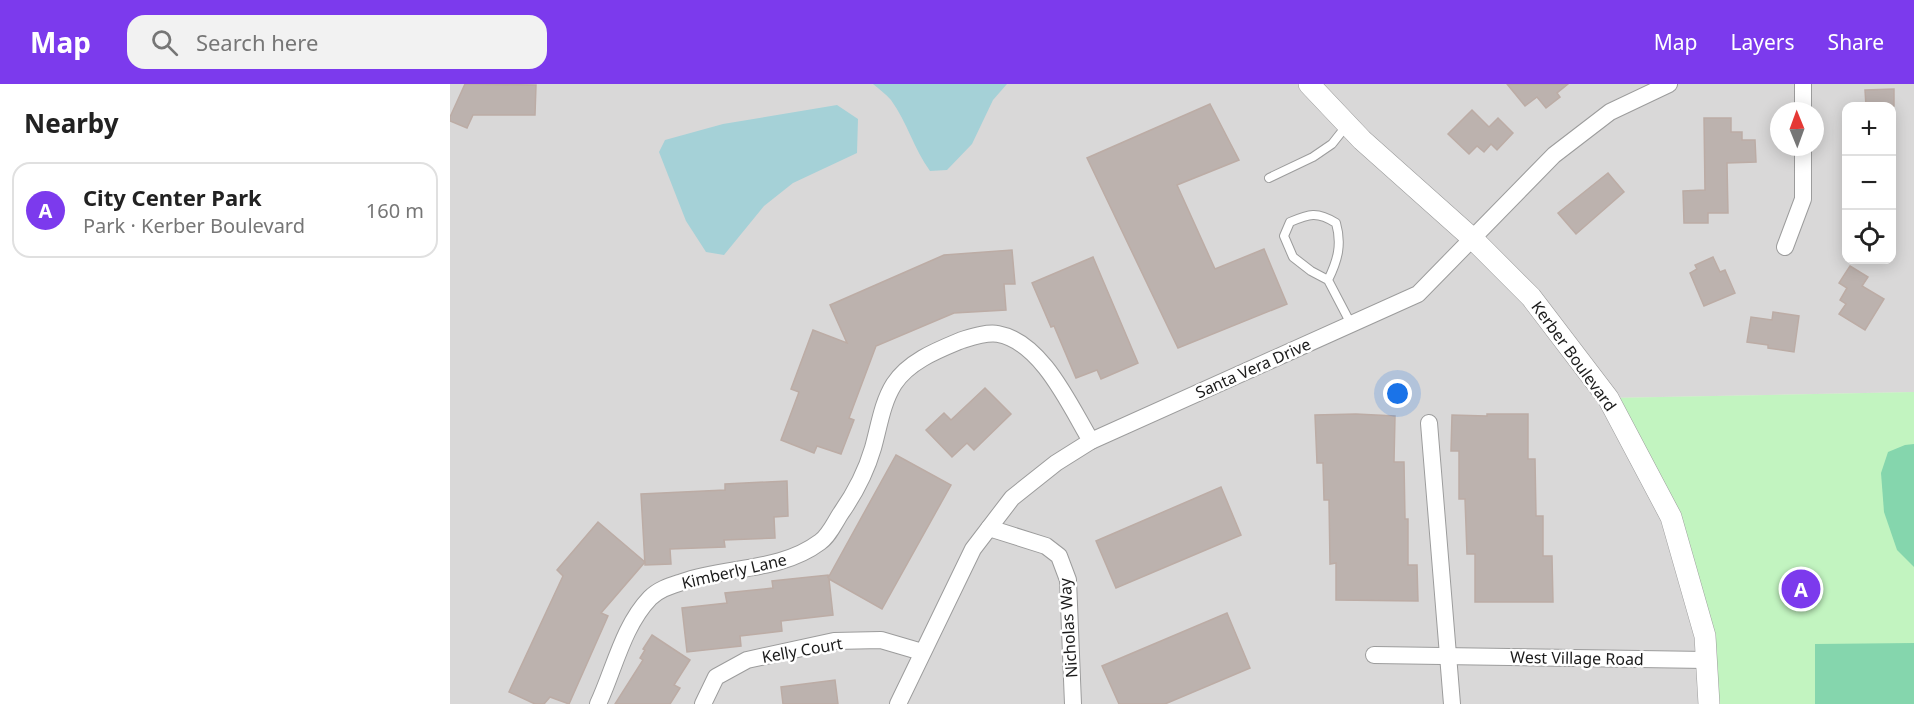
<!DOCTYPE html>
<meta charset="utf-8">
<style>
:root{--surface:#fff;--page:#f2f2f2;--text:#222;--muted:#767676;--line:#e0e0e0;--accent:#7c3aed}
body{margin:0;font-family:"Noto Sans",sans-serif;background:var(--page);color:var(--text)}
.controls{position:absolute;right:18px;top:18px;display:grid;overflow:hidden;border-radius:12px;box-shadow:0 3px 15px #0003}
.controls button{width:54px;height:54px;display:grid;place-items:center;padding:0;border:0;border-bottom:2px solid var(--line);background:var(--surface);color:var(--text);font:30px sans-serif}
.compass{position:absolute;left:1320px;top:18px;width:54px;height:54px;border-radius:50%;background:var(--surface);box-shadow:0 3px 15px #0003;rotate:359deg}
.you{position:absolute;left:948px;top:310px;width:21px;height:21px;margin:-15px;border:4px solid #fff;border-radius:50%;background:#1a73e8;box-shadow:0 0 0 9px #1a73e833}
.badge{display:grid;place-items:center;width:39px;height:39px;border-radius:50%;background:var(--accent);color:#fff;font-size:20px;font-weight:700}
.pin{position:absolute;translate:-50% -50%;border:3px solid #fff;box-shadow:0 2px 6px #0006}
.list{margin:0;padding:0;list-style:none}
h2{display:flex;justify-content:space-between;align-items:center;height:78px;margin:0;padding:0 24px;font-size:26px}
h2 small{font-size:20px;font-weight:400;color:var(--muted)}
.list li{display:grid;grid-template-columns:39px 1fr auto;gap:18px;align-items:center;box-sizing:border-box;height:96px;margin:0 12px 12px;padding:0 12px;border:2px solid var(--line);border-radius:18px}
.list b{display:block;font-size:22px;white-space:nowrap}
.list p{margin:0;font-size:20px;white-space:nowrap;color:var(--muted)}
.list em{font-size:20px;font-style:normal;color:var(--muted)}
.icon{flex:none;width:33px;height:33px;fill:none;stroke:currentColor;stroke-width:2;stroke-linecap:round;stroke-linejoin:round}
.map{position:relative;flex:none;width:1464px;height:620px;overflow:hidden}
header{display:flex;align-items:center;gap:36px;box-sizing:border-box;height:84px;padding:0 30px;background:var(--accent);color:#fff}
header strong{font-size:28px}
nav{display:flex;gap:33px;margin-inline-start:auto;font-size:21px}
.search{width:420px;height:54px;background:var(--page);display:flex;align-items:center;gap:15px;box-sizing:border-box;padding:0 21px;border-radius:18px;color:var(--muted);font-size:22px}
main{display:flex}
aside{flex:1;background:var(--surface)}
.map>svg:first-child{display:block}
.residential{fill:#d9d8d8;fill-rule:evenodd}
.park{fill:#c2f4c0}
.pitch{fill:#85d6ad}
.water{fill:#a5d1d7}
.building{fill:#bcb2ae;stroke:#bcaca5;stroke-width:1.5}
.lines{fill:none;stroke-linecap:round;stroke-linejoin:round}
.service-casing{stroke:#9c9c9c;stroke-width:10}
.minor-casing{stroke:#9c9c9c;stroke-width:18}
.tertiary-casing{stroke:#9c9c9c;stroke-width:22}
.service{stroke:#fff;stroke-width:8}
.minor{stroke:#fff;stroke-width:16}
.tertiary{stroke:#fff;stroke-width:21}
.labels{text-anchor:middle;stroke-width:5;stroke-linejoin:round;paint-order:stroke}
.street-label{font-size:16px;fill:#1b1b1b;stroke:#fff}
</style>
<header>
<strong>Map</strong>
<div class="search"><svg class="icon" aria-label="search" viewBox="0 0 24 24"><circle cx="10" cy="10" r="6"/><path d="M15 15l6 6"/></svg>Search here</div>
<nav><a>Map</a><a>Layers</a><a>Share</a></nav>
</header>
<main>
<aside>
<h2>Nearby<small></small></h2>
<ul class="list">
<li><span class="badge">A</span><div><b>City Center Park</b><p>Park · Kerber Boulevard</p></div><em>160 m</em></li>
</ul>
</aside>
<div class="map">
<svg width="1464" height="620" viewBox="0 0 1464 620">
<rect width="100%" height="100%" fill="#ece7e1"/>
<path class="residential" d="M0 0H1464V308L1158 314 1221 433 1256 576 1258 620H0ZM1396 22H1442V176H1396ZM1329 27H1365V63H1329Z"/>
<path class="park" d="M1464 308V620H1258L1221 433 1158 314Z"/>
<g class="pitch">
<path d="M1464 360V483L1447 466 1434 428 1431 389 1438 368 1455 361Z"/>
<path d="M1464 559V620H1365V560Z"/>
</g>
<g class="water">
<path d="M423 0H557L543 16 522 60 497 86 480 87C464 65 457 38 441 16 436 10 429 5 423 0Z"/>
<path d="M387 21 408 35 407 69 343 99 314 122 274 171 256 168 236 137 209 68 215 56 273 40Z"/>
</g>
<g class="building">
<path d="M15 0 86 1 85 31H23L17 44 0 37V33Z"/>
<path d="M1057 0H1118L1107 9 1110 13 1096 24 1087 13 1075 22Z"/>
<path d="M1444 5V22H1416L1415 6Z"/>
<path d="M760 20 789 76 727 101 765 185 814 165 837 220 728 264 637 74Z"/>
<path d="M1022 26 1039 43 1048 34 1063 49 1047 66 1041 60 1034 68 1027 62 1019 70 998 50Z"/>
<path d="M1254 34H1281V48H1292V56H1305L1306 78 1277 79 1278 129H1258V139H1234L1233 107 1255 106Z"/>
<path d="M1158 89 1174 108 1126 150 1108 129Z"/>
<path d="M562 166 565 200H554L556 226 504 229 426 262 399 334 404 336 391 370 367 362 364 369 331 356 349 308 341 305 363 246 397 259 380 221 494 171Z"/>
<path d="M643 173 688 279 651 295 647 286 626 294 604 242 601 243 582 199Z"/>
<path d="M1263 173 1270 188 1275 186 1285 209 1254 222 1240 189 1247 185 1245 181Z"/>
<path d="M1400 182 1418 193 1412 202 1434 215 1415 246 1389 230 1396 220 1390 216 1397 204 1389 199Z"/>
<path d="M1323 228 1349 232 1344 268 1318 264V261L1297 258 1301 233 1322 236Z"/>
<path d="M535 304 561 330 524 366 517 359 502 373 476 346 494 329 501 336Z"/>
<path d="M906 330 945 332 944 378H954L955 435H958V481H967L968 517 886 516V479L880 480 879 416H874L873 379H867L865 331Z"/>
<path d="M1037 330H1078V375H1085L1086 432H1093V472H1102L1103 518H1025V470H1017L1015 415H1009V367H1001L1002 331 1037 332Z"/>
<path d="M446 371 501 401 432 525 379 495 383 531 331 537 332 547 290 552 291 562 237 568 232 524 277 519 275 509 323 504 322 497 378 491V494Z"/>
<path d="M337 397 338 432 324 433 325 454 274 456 275 463 220 465 221 480 195 481 191 410 275 406V400Z"/>
<path d="M771 403 791 451 666 504 646 457Z"/>
<path d="M148 438 195 478 151 529 158 532 119 620 100 613 94 620H85L59 608 113 492 107 486Z"/>
<path d="M777 529 800 584 715 620H669L652 582Z"/>
<path d="M202 551 240 576 224 601 230 604 220 620H165L193 576 190 574 195 566 193 565Z"/>
<path d="M385 596 388 620H333L331 603Z"/>
</g>
<g class="lines">
<defs>
<g id="service">
<path d="M819 94 863 73 882 60 897 41"/>
<path d="M878 196C888 176 892 160 886 139 867 127 859 130 840 138L834 152 843 173 861 187 878 196 901 240"/>
</g>
<g id="minor">
<path d="M1353 0V27"/>
<path d="M1335 163 1353 115V63"/>
<path d="M979 339 1002 620"/>
<path d="M539 444 596 462 609 472 618 496 623 620"/>
<path d="M924 571 1256 576"/>
<path d="M148 620C164 586 173 542 200 514 209 505 220 502 232 498 277 482 330 488 370 458 379 452 385 438 391 429 405 409 416 388 423 364 429 343 432 319 444 300 459 277 488 266 512 256 522 253 537 248 548 250 592 258 620 322 641 357"/>
<path d="M253 620 266 593 297 576 384 557 431 556 472 568"/>
<path d="M448 620 523 465 562 414 606 379 641 357 968 210 1104 71 1160 28 1219 0"/>
</g>
<path id="tertiary" d="M859 0 912 56 1023 155 1081 213 1158 314 1221 433 1255 552 1259 620"/>
</defs>
<use href="#service" class="service-casing"/>
<use href="#minor" class="minor-casing"/>
<use href="#tertiary" class="tertiary-casing"/>
<use href="#service" class="service"/>
<use href="#minor" class="minor"/>
<use href="#tertiary" class="tertiary"/>
</g>
<g class="labels">
<g class="street-label">
<text transform="translate(1124 272) rotate(54)" y="6">Kerber Boulevard</text>
<text transform="translate(803 284) rotate(-24)" y="6">Santa Vera Drive</text>
<text transform="translate(284 487) rotate(-13)" y="6">Kimberly Lane</text>
<text transform="translate(618 544) rotate(-94)" y="6">Nicholas Way</text>
<text transform="translate(352 566) rotate(-10)" y="6">Kelly Court</text>
<text transform="translate(1127 574) rotate(1)" y="6">West Village Road</text>
</g>
</g>
</svg>
<div class="controls">
<button>+</button>
<button>−</button>
<button><svg class="icon" aria-label="locate" viewBox="0 0 24 24"><circle cx="12" cy="12" r="6"/><path d="M12 2v4M12 18v4M2 12h4M18 12h4"/></svg></button>
</div>
<svg class="compass" viewBox="-18 -18 36 36"><path d="M0-13l5 13h-10z" fill="#e53935"/><path d="M0 13l5-13h-10z" fill="#767676"/></svg>
<div class="you"></div>
<div class="pin badge" style="left:1351px;top:505px">A</div>
</div>
</main>
